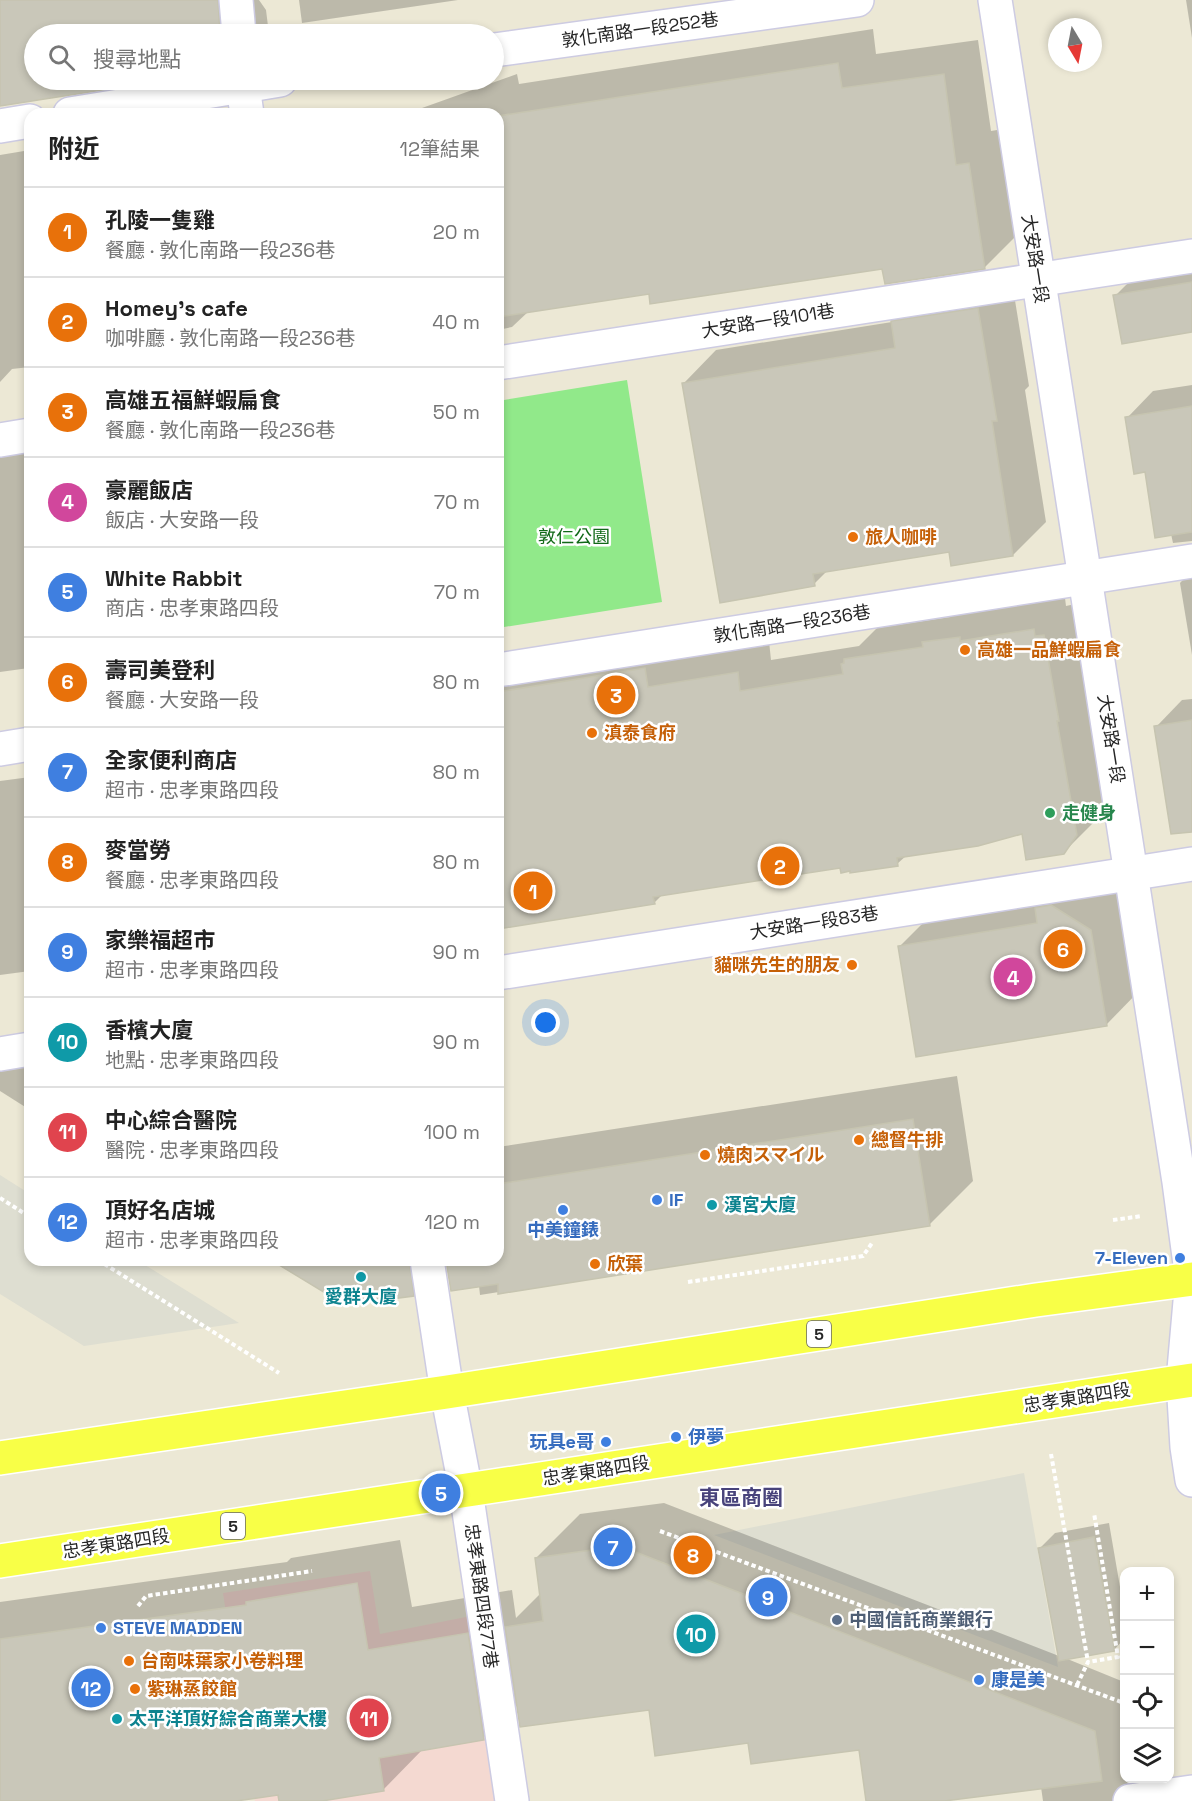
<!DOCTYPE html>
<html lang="zh-TW">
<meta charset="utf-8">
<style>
:root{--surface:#fff;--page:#f6f6f6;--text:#222;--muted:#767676;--line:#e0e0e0;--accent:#1a73e8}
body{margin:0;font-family:"Space Grotesk","Noto Sans TC","Noto Sans JP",sans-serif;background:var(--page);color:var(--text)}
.controls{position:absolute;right:18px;bottom:18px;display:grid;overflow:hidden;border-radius:12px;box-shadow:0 3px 9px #0003}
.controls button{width:54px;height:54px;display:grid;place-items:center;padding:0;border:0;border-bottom:2px solid var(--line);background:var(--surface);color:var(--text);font:30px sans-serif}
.compass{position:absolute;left:1048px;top:18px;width:54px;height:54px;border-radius:50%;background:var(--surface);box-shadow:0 3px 9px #0003;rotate:170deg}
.you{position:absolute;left:546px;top:1023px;width:21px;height:21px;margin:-15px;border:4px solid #fff;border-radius:50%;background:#1a73e8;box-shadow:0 0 0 9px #1a73e833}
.badge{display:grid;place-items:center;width:39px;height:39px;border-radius:50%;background:var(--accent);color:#fff;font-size:20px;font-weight:700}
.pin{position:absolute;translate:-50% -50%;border:3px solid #fff;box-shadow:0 2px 6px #0006}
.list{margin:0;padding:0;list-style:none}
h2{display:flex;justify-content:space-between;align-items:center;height:78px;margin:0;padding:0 24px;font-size:26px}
h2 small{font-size:20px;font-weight:400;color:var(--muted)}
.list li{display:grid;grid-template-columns:39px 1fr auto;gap:18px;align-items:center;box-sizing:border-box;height:90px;padding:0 24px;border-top:2px solid var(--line)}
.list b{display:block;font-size:22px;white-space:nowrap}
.list p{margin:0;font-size:20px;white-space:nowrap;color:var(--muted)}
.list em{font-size:20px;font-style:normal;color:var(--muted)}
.icon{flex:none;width:33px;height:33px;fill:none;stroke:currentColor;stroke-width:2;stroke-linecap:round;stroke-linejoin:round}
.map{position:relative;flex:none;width:1192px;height:1801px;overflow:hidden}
.search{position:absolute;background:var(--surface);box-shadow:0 3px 9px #0003;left:24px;top:24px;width:480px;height:66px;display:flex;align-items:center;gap:15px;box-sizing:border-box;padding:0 21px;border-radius:33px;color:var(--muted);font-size:22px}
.panel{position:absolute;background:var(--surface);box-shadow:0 3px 9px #0003;left:24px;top:108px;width:480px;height:1158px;border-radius:18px}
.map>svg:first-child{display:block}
.medical{fill:#f4d9d1}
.green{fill:#91e98a}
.plaza{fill:#deded1}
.shadow{fill:#0003}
.building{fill:#c9c7b9;stroke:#c6c4b0;stroke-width:1.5}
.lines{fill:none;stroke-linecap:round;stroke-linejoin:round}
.minor-casing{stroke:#cdcbe2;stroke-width:36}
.major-casing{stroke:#fff;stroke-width:36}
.path{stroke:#fff;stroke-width:4;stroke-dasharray:4.5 3;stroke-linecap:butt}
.minor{stroke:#fff;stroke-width:33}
.major{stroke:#f8ff47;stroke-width:33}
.food-dot{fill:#e8710a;stroke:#fff;stroke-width:2}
.leisure-dot{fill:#2e9e5b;stroke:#fff;stroke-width:2}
.shop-dot{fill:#3f7fe0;stroke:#fff;stroke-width:2}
.culture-dot{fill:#0f9aa8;stroke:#fff;stroke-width:2}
.service-dot{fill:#5c6f8a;stroke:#fff;stroke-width:2}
.labels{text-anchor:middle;stroke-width:5;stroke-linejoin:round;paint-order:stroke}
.shield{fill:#fff;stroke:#676767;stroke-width:1.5}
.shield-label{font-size:16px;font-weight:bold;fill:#262626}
.street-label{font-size:18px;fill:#262626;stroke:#fff}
.park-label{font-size:18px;fill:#116917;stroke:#fff}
.food-label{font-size:18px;font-weight:bold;fill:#c56008;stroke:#fff;text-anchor:start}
.leisure-label{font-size:18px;font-weight:bold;fill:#27864d;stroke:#fff;text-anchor:start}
.shop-label{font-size:18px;font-weight:bold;fill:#366cbe;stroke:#fff;text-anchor:start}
.culture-label{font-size:18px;font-weight:bold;fill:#0d838f;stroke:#fff;text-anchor:start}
.service-label{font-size:18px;font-weight:bold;fill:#4e5e75;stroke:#fff;text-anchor:start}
.quarter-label{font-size:21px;font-weight:bold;fill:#48437b;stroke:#fff}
</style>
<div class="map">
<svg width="1192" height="1801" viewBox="0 0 1192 1801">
<rect width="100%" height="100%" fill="#ece8d5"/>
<path class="medical" d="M370 1571 380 1634 481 1614 509 1801H255L223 1593Z"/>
<path class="green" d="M627 380 662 602 498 628V401Z"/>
<g class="plaza">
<path d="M0 1175 30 1194V1260H137L239 1323 84 1346 0 1294Z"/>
<path d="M1024 1473 1058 1667 714 1535Z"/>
</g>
<g class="shadow">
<path d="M0 0H259L266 10 268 26 260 34H34V80H154L0 104Z"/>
<path d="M299 0H458L302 23Z"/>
<path d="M1186 0H1192V38Z"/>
<path d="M873 29 876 54 978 40 991 131 1003 129 1019 233 984 268H884L650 292 529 311 512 327 498 330V114H396L422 108 517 74 519 84Z"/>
<path d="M30 150V367L12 369 0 382V155Z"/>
<path d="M1192 253V331L1115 296 1151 260Z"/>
<path d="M1011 276 1029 386 1025 390 1046 522 1013 555 950 550 828 570 814 584 684 383 716 350 892 322 925 289Z"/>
<path d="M1192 385V541L1173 543 1171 534 1127 418 1153 391Z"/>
<path d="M30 440V675L29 668 0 672V445Z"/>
<path d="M1192 570V655L1180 583Z"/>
<path d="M1065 598 1066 606 1075 604 1107 802 1096 820 1064 852 1023 832 907 855 897 864 841 866 663 894 654 903 498 927V666L769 641 771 660 859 646 877 628 950 617 955 611 991 606V610Z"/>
<path d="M1192 699V829L1156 727 1182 700Z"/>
<path d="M30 777V971L0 975V781Z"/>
<path d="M1072 873 1126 894 1142 988 1107 1024 899 947 935 911Z"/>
<path d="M30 1042V1110L0 1091V1072Z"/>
<path d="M957 1076 973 1181 929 1225 480 1295 479 1286 447 1260H498V1147Z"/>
<path d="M274 1260H447L413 1295Z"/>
<path d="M664 1503 1059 1656 1040 1548 1055 1533 1109 1523 1124 1610V1639L1114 1650 1065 1658 1124 1682V1778H1151L1153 1796 1192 1801H1043L1041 1787 937 1801H868L860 1748 749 1742 650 1708 518 1704 483 1738 424 1748 384 1789 314 1801H280L279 1794 226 1801H0V1602L287 1562 291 1558 400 1540 412 1607 512 1590 516 1618 541 1593 536 1558 580 1514Z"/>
</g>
<g class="building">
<path d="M0 0H218L220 34H34V80H166L0 106Z"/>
<path d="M838 63 842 88 944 74 956 165 969 163 985 269 885 284 882 269 650 304 649 294 498 317V116Z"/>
<path d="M1192 282V332L1122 344 1113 295Z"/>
<path d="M978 308 997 421H992L1013 556 951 566 949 552 813 574 815 586 720 603 682 383 895 348 891 321Z"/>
<path d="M1192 406V532L1155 538 1145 472 1134 474 1125 417Z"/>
<path d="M1034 629 1035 636 1044 635 1059 721H1057L1077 835 1064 854 1026 860 1022 834 978 846 897 858 898 866 850 873V871L841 873 840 868 653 897 655 904 498 929V692L645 668 648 687 738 672 740 691 843 674 841 664 844 663V659L923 647 922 642 960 637V641Z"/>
<path d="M1192 720V832L1171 834 1154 726Z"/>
<path d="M1051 905 1091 930 1107 1026 916 1057 898 946 1037 923 1035 908Z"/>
<path d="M913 1119 930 1226 498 1294V1284L451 1291 446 1260H498V1184Z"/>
<path d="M271 1260H409L414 1296 345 1305Z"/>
<path d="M1094 1537 1115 1651 1059 1661 1038 1548Z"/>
<path d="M620 1546 1095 1731 1102 1781 944 1801H866L859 1750 751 1764 748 1743 655 1756 649 1710 520 1727 505 1627 543 1621 535 1558Z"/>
<path d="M357 1583 368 1650 468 1633 484 1740 379 1758 384 1791 322 1801H279L278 1795 236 1801H0V1639L246 1605V1602Z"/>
</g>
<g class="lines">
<defs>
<g id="minor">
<path d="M236 0 239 34"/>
<path d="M995 0 1179 1182 1192 1279 1183 1381 1187 1447 1192 1480"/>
<path d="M494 50 857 0"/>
<path d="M242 80 247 114"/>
<path d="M70 114 280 80"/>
<path d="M0 126 30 121"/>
<path d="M498 363 1192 256"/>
<path d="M0 440 30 435"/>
<path d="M498 670 1192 561"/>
<path d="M0 749 30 744"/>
<path d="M498 973 1192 864"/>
<path d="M0 1054 30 1049"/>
<path d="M427 1260 447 1392 466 1491 512 1801"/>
<path d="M1130 1801 1192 1792"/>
</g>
<g id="major">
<path d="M0 1458 447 1392 1036 1300 1192 1279"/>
<path d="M0 1561 1192 1380"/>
</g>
</defs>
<use href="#minor" class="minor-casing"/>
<use href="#major" class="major-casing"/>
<g class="path">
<path d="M0 1198 30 1217"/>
<path d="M1113 1220 1142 1216"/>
<path d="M98 1260 279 1373"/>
<path d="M688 1282 863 1256 872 1243"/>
<path d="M1051 1454 1088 1662"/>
<path d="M660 1531 1124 1703"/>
<path d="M138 1606 146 1596 312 1571"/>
<path d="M1077 1685 1088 1662 1118 1657 1094 1513"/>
</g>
<use href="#minor" class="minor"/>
<use href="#major" class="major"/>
</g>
<g class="food-dot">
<circle cx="853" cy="537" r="6"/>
<circle cx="965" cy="650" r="6"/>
<circle cx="592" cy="733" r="6"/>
<circle cx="852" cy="965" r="6"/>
<circle cx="859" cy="1140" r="6"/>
<circle cx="705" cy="1155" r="6"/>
<circle cx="595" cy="1264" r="6"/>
<circle cx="129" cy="1661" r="6"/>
<circle cx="135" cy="1689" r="6"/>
</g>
<circle class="leisure-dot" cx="1050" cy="813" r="6"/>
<g class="shop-dot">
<circle cx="657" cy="1200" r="6"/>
<circle cx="563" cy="1210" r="6"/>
<circle cx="1180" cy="1258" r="6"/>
<circle cx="676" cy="1437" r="6"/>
<circle cx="606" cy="1442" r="6"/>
<circle cx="101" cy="1628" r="6"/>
<circle cx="979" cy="1680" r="6"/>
</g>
<g class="culture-dot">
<circle cx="712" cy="1205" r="6"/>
<circle cx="361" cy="1277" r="6"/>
<circle cx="117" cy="1719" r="6"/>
</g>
<circle class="service-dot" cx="837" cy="1620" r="6"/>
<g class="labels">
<g class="shield">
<rect x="807" y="1321" width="24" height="26" rx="4.5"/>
<rect x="221" y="1513" width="24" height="26" rx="4.5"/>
</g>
<g class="shield-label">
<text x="819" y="1340">5</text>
<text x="233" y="1532">5</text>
</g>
<g class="street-label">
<text transform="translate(640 30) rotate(-8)" y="6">敦化南路一段252巷</text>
<text transform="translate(1035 259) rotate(81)" y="6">大安路一段</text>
<text transform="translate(768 321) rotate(-9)" y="6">大安路一段101巷</text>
<text transform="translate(792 624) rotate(-9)" y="6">敦化南路一段236巷</text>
<text transform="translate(1111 739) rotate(81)" y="6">大安路一段</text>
<text transform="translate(814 923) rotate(-9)" y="6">大安路一段83巷</text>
<text transform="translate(1077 1398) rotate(-9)" y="6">忠孝東路四段</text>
<text transform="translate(596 1471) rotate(-9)" y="6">忠孝東路四段</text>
<text transform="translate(116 1544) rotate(-9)" y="6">忠孝東路四段</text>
<text transform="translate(481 1596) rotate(82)" y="6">忠孝東路四段77巷</text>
</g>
<g class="park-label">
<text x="574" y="543">敦仁公園</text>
</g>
<g class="food-label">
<text x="865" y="543">旅人咖啡</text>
<text x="977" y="656">高雄一品鮮蝦扁食</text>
<text x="604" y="739">滇泰食府</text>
<text x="840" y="971" text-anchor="end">貓咪先生的朋友</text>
<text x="871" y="1146">總督牛排</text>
<text x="717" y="1161">燒肉スマイル</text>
<text x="607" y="1270">欣葉</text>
<text x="141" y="1667">台南味葉家小卷料理</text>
<text x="147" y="1695">紫琳蒸餃館</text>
</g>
<g class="leisure-label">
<text x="1062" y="819">走健身</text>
</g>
<g class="shop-label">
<text x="669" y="1206">IF</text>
<text x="563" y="1236" text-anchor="middle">中美鐘錶</text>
<text x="1168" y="1264" text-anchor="end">7-Eleven</text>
<text x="688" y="1443">伊夢</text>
<text x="594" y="1448" text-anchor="end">玩具e哥</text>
<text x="113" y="1634">STEVE MADDEN</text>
<text x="991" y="1686">康是美</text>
</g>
<g class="culture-label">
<text x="724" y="1211">漢宮大廈</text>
<text x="361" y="1303" text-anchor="middle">愛群大廈</text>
<text x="129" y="1725">太平洋頂好綜合商業大樓</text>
</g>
<g class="service-label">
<text x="849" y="1626">中國信託商業銀行</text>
</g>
<g class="quarter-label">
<text x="741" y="1505">東區商圈</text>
</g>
</g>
</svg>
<div class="controls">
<button>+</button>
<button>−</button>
<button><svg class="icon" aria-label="locate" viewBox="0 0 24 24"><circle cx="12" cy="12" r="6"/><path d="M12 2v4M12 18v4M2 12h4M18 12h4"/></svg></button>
<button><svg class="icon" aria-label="layers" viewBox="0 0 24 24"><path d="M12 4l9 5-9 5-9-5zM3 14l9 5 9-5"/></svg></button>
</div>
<svg class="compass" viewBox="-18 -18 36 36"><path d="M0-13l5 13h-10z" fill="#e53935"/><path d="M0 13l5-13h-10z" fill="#767676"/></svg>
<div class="you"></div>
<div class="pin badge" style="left:533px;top:891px;background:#e8710a">1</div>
<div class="pin badge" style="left:780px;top:866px;background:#e8710a">2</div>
<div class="pin badge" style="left:616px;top:695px;background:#e8710a">3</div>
<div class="pin badge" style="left:1013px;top:977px;background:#d1479c">4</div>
<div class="pin badge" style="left:441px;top:1493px;background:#3f7fe0">5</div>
<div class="pin badge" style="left:1063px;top:949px;background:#e8710a">6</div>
<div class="pin badge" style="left:613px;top:1547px;background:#3f7fe0">7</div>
<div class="pin badge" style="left:693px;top:1555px;background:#e8710a">8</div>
<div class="pin badge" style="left:768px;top:1597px;background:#3f7fe0">9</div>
<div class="pin badge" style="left:696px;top:1634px;background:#0f9aa8">10</div>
<div class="pin badge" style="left:369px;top:1718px;background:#e0444e">11</div>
<div class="pin badge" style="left:91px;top:1688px;background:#3f7fe0">12</div>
<div class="search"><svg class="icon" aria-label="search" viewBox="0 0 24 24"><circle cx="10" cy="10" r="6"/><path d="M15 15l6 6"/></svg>搜尋地點</div>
<section class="panel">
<h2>附近<small>12筆結果</small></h2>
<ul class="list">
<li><span class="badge" style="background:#e8710a">1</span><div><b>孔陵一隻雞</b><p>餐廳 · 敦化南路一段236巷</p></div><em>20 m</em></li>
<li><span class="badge" style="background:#e8710a">2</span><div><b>Homey's cafe</b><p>咖啡廳 · 敦化南路一段236巷</p></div><em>40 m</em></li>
<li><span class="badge" style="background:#e8710a">3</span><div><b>高雄五福鮮蝦扁食</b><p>餐廳 · 敦化南路一段236巷</p></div><em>50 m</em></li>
<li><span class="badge" style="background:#d1479c">4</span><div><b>豪麗飯店</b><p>飯店 · 大安路一段</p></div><em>70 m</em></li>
<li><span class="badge" style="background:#3f7fe0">5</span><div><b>White Rabbit</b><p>商店 · 忠孝東路四段</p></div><em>70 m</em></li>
<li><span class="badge" style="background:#e8710a">6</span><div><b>壽司美登利</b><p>餐廳 · 大安路一段</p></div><em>80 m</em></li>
<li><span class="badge" style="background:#3f7fe0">7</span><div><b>全家便利商店</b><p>超市 · 忠孝東路四段</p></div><em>80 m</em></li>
<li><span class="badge" style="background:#e8710a">8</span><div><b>麥當勞</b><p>餐廳 · 忠孝東路四段</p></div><em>80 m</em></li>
<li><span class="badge" style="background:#3f7fe0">9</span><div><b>家樂福超市</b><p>超市 · 忠孝東路四段</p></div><em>90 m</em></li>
<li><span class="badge" style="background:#0f9aa8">10</span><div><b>香檳大廈</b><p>地點 · 忠孝東路四段</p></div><em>90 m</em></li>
<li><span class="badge" style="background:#e0444e">11</span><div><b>中心綜合醫院</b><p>醫院 · 忠孝東路四段</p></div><em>100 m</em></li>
<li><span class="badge" style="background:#3f7fe0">12</span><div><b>頂好名店城</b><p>超市 · 忠孝東路四段</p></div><em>120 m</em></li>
</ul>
</section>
</div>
